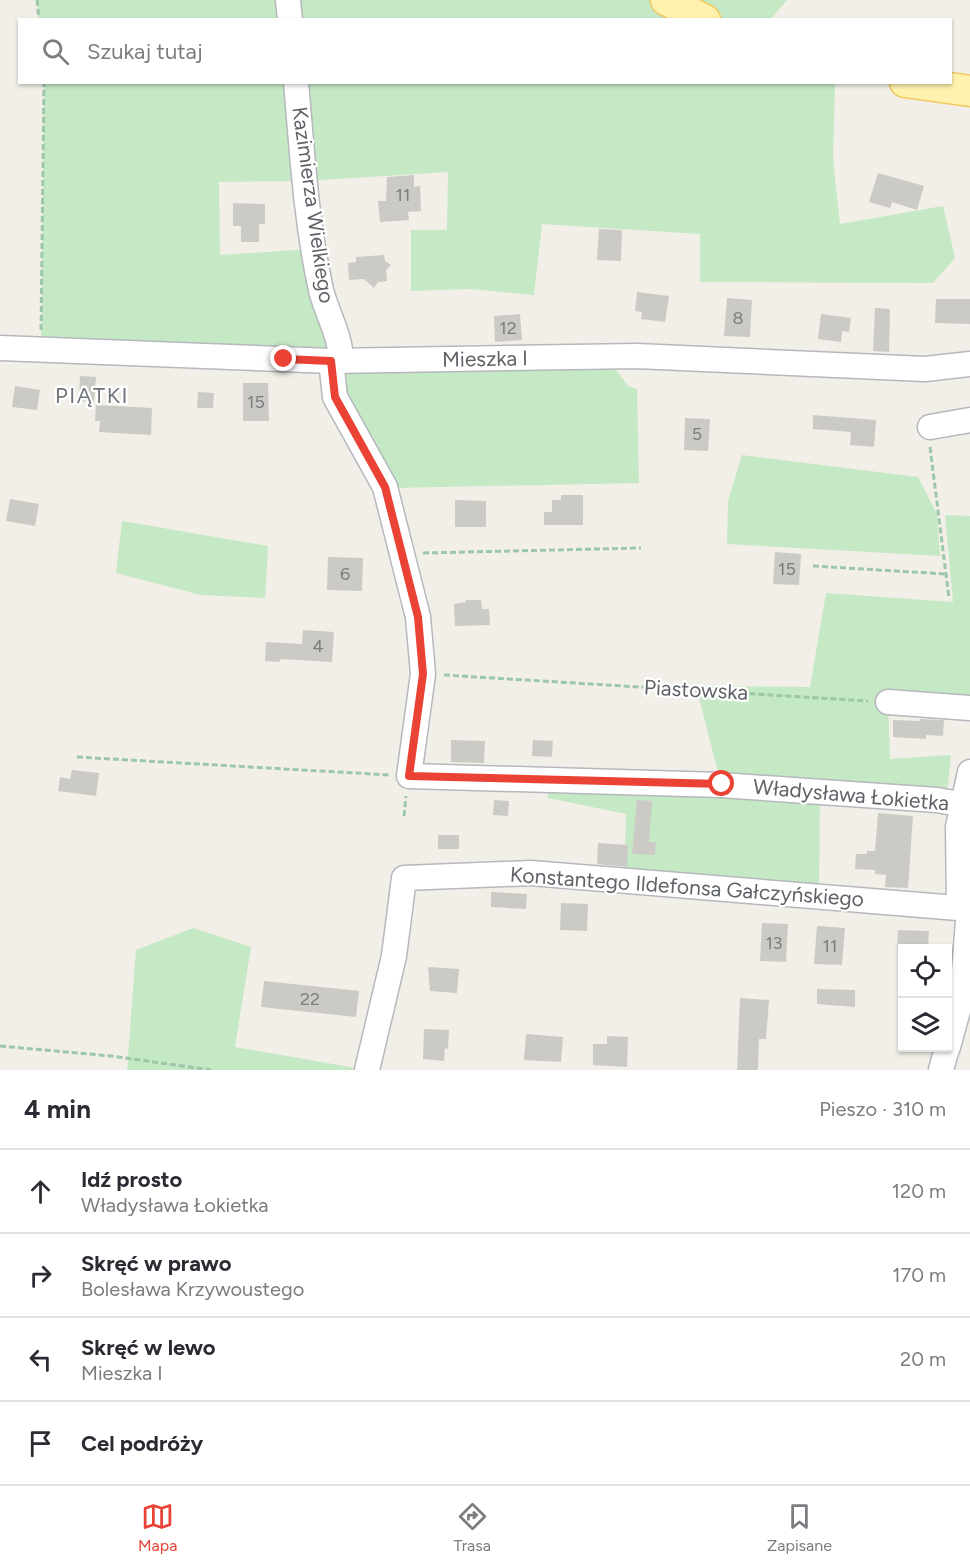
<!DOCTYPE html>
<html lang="pl">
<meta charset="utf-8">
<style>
:root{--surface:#fff;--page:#f7f7f7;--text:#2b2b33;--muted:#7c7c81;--line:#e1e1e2;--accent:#ea4335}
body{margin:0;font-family:Figtree,sans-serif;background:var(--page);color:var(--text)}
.controls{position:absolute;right:18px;bottom:18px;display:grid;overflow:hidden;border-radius:0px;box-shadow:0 2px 4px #0004}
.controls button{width:54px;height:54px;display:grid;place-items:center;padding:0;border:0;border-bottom:2px solid var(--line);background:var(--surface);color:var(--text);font:30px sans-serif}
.stop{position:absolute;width:18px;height:18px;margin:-14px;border:4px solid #ea4335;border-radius:50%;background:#fff}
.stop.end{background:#ea4335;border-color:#fff;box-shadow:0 2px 6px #0008}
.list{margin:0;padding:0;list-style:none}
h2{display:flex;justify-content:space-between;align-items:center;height:78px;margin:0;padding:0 24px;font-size:26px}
h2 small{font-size:20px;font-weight:400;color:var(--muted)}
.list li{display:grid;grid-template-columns:39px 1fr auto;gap:18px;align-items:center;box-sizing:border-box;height:84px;padding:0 24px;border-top:2px solid var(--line)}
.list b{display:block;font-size:22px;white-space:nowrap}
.list p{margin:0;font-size:20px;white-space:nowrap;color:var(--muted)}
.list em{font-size:20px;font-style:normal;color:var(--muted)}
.icon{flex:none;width:33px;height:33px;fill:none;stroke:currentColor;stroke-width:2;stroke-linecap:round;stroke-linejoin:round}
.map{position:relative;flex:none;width:970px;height:1070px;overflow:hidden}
.search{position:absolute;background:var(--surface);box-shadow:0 2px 4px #0004;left:18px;right:18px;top:18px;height:66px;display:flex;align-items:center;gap:15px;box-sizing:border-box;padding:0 21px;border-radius:0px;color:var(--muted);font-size:22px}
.sheet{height:414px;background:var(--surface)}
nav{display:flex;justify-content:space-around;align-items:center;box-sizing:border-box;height:84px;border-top:2px solid var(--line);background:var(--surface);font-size:16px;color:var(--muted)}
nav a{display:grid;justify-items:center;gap:3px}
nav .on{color:var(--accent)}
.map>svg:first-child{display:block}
.green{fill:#c5e8c5}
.building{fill:#cccac5}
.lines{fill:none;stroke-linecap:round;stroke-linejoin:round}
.minor-casing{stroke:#b5b8bc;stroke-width:27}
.major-casing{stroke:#f2c960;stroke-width:33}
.path{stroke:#9cc7a9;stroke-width:3;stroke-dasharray:6 3;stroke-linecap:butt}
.minor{stroke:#fff;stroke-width:24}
.major{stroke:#fff2af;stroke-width:30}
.route{stroke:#ea4335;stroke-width:8}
.labels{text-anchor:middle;stroke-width:4.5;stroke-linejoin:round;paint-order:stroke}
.number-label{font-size:18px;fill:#7a7d7f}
.street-label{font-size:21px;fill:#5f6368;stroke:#fff}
.neighbourhood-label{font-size:22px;letter-spacing:1.5px;fill:#70757a;stroke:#fff}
</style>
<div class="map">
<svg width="970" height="1070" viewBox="0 0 970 1070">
<rect width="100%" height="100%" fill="#f1efe8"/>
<g class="green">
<path d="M37 0H787L770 20H39Z"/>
<path d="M44 83H835L833 159 840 224 943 206 955 258 933 283 700 282V234L542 224 534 295 470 289 411 291V230H447L448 172 305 181 219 182 220 255 314 249 331 361 41 350Z"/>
<path d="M614 367 628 386 637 389 639 483 392 488C373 457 330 405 349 369Z"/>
<path d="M742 455 918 477 937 514 940 556 727 544 728 501Z"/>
<path d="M945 515 970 516V708L888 702 890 759 951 755 946 802 820 791 819 896 624 880 626 814 548 798 549 780 721 784 696 686 810 687 826 593 953 602Z"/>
<path d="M122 521 268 546 265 598 201 595 116 573Z"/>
<path d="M193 928 251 947 235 1047 367 1070H127L136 950Z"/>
</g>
<g class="building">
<path d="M878 173 924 186 917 210 892 202 890 208 869 202Z"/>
<path d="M414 175V187L420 186 421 211 408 212 409 220 380 222 378 201H386L387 177Z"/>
<path d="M233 203 265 204V224H259V242H241V226H233Z"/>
<path d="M599 229 622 230 621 261 597 260Z"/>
<path d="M384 255 385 261 391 265 386 270 387 281 378 282 374 288 364 279 349 280 348 263 356 262V257Z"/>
<path d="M637 292 669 296 665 322 641 319 642 312 635 311Z"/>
<path d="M727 298 752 300 750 337 724 336Z"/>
<path d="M936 299H970V324L935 323Z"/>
<path d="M875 308 890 309 889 352 873 351Z"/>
<path d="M520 314 522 340 495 342 494 316Z"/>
<path d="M821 314 851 318 849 332 842 331 841 342 818 339Z"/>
<path d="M80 376 96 377 94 402 79 401Z"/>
<path d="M243 383H268L269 421H243Z"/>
<path d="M15 386 40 390 37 410 12 407Z"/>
<path d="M198 392 214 393 213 408H197Z"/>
<path d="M96 405 152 408 151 435 99 432 100 421H95Z"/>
<path d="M813 415 876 420 874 447 850 445 851 432 813 429Z"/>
<path d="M685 418 710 419 708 451 684 450Z"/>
<path d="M561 495H583V525H544V512H552V500H561Z"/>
<path d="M10 499 39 504 35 526 6 521Z"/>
<path d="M455 500 486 501V527H455Z"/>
<path d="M775 552 801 554 799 585 773 584Z"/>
<path d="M328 557 363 558 362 591 327 590Z"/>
<path d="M466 600H481L482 609H489L490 625 455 626 454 604 466 602Z"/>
<path d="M303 630 334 632 332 662 280 659V662L265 661 266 642 302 644Z"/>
<path d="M920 719 944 720 943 736 926 735V739L893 737V720L920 721Z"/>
<path d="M451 740 485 741 484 763 451 762Z"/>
<path d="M533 740 553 741 552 757 532 756Z"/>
<path d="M72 770 99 773 96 796 58 791 60 777 70 779Z"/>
<path d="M494 800 509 801 508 816 493 815Z"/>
<path d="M637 800 652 801 649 842H656L655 855 632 854Z"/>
<path d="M878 813 913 816 908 888 885 887 886 875 875 874V870L855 869 856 854H867V851H875Z"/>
<rect x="438" y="835" width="21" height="14"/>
<path d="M598 843 628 845 627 867 597 864Z"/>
<path d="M491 892 527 894 526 909 491 907Z"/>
<path d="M561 903 588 904 587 931 560 930Z"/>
<path d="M762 923 788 924 786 962 760 961Z"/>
<path d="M817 926 845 928 842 965 814 964Z"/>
<path d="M898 930 929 931 928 948H897Z"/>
<path d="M428 967 459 969 457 993 430 991Z"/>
<path d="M264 981 359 991 356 1017 261 1007Z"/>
<path d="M817 989 855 990V1007L817 1004Z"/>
<path d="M740 998 769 1000 766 1039H759L758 1070H737Z"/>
<path d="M424 1029 449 1030 448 1049 445 1048 444 1061 423 1059Z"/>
<path d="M526 1034 563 1037 561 1062 524 1060Z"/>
<path d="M607 1036 628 1037 627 1067 593 1065V1044H607Z"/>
</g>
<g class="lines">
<defs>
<g id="minor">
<path d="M288 0 290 20"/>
<path d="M296 82C302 151 306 222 321 290 327 314 341 336 341 361"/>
<path d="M0 348 331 361 637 356 925 369 970 364"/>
<path d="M331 361 335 397 385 487 418 617 423 674 409 776 721 785 937 800 970 806"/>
<path d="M930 427 970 420"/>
<path d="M888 702 970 708"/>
<path d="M959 908 958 827 970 772"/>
<path d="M948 1047 962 996 969 909"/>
<path d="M367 1070 394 956 404 878 531 873 970 909"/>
<path d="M941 1070 947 1048"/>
</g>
<g id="major">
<path d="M666 0 705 20"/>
<path d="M905 82 970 91"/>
</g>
</defs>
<use href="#minor" class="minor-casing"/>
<use href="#major" class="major-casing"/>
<g class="path">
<path d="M37 0 39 20"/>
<path d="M41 330 44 82"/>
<path d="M930 447 949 598"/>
<path d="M423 553 641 548"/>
<path d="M813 566 946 574"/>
<path d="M444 675 868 701"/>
<path d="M77 757 390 775"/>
<path d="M404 816 406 796"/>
<path d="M0 1046 111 1056 211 1070"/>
</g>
<use href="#minor" class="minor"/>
<use href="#major" class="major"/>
</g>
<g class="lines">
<path class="route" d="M284 359 331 361 335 397 385 487 418 617 423 674 409 776 722 784"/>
</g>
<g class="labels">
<g class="number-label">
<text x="403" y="201">11</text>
<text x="738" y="324">8</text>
<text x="508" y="334">12</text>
<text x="256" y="408">15</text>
<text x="697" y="440">5</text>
<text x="787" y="575">15</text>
<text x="345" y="580">6</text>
<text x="318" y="652">4</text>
<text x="774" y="949">13</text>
<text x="830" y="952">11</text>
<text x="310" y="1005">22</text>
</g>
<g class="street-label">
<text transform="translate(313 205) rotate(82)" y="7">Kazimierza Wielkiego</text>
<text transform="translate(485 359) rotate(-1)" y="7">Mieszka I</text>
<text transform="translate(696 690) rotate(3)" y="7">Piastowska</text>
<text transform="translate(851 795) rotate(5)" y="7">Władysława Łokietka</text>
<text transform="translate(687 887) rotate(4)" y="7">Konstantego Ildefonsa Gałczyńskiego</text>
</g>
<g class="neighbourhood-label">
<text x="92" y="403">PIĄTKI</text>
</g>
</g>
</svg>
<div class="controls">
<button><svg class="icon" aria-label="locate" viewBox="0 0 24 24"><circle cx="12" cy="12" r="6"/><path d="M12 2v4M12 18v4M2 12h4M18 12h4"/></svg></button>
<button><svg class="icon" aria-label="layers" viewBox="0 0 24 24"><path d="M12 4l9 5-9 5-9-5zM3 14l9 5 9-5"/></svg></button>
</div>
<div class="stop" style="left:722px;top:784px"></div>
<div class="stop end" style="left:284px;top:359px"></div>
<div class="search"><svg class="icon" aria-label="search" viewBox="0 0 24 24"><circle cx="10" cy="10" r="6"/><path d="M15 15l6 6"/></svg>Szukaj tutaj</div>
</div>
<section class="sheet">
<h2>4 min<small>Pieszo · 310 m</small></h2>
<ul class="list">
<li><svg class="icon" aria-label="ahead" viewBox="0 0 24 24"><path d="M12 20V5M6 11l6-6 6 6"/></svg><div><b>Idź prosto</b><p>Władysława Łokietka</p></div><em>120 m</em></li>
<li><svg class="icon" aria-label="right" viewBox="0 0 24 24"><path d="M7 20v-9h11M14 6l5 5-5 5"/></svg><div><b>Skręć w prawo</b><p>Bolesława Krzywoustego</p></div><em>170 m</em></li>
<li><svg class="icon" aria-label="left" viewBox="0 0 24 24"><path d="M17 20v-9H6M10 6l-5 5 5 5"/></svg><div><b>Skręć w lewo</b><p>Mieszka I</p></div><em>20 m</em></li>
<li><svg class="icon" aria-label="arrive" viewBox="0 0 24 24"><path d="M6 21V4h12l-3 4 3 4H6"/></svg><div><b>Cel podróży</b></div></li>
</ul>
</section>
<nav>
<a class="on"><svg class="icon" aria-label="map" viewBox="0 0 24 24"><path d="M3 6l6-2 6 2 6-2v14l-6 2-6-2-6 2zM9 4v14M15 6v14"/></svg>Mapa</a>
<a><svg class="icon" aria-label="directions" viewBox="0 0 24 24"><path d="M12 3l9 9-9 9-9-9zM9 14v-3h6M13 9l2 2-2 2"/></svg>Trasa</a>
<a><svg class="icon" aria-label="saved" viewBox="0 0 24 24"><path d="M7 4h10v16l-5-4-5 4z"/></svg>Zapisane</a>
</nav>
